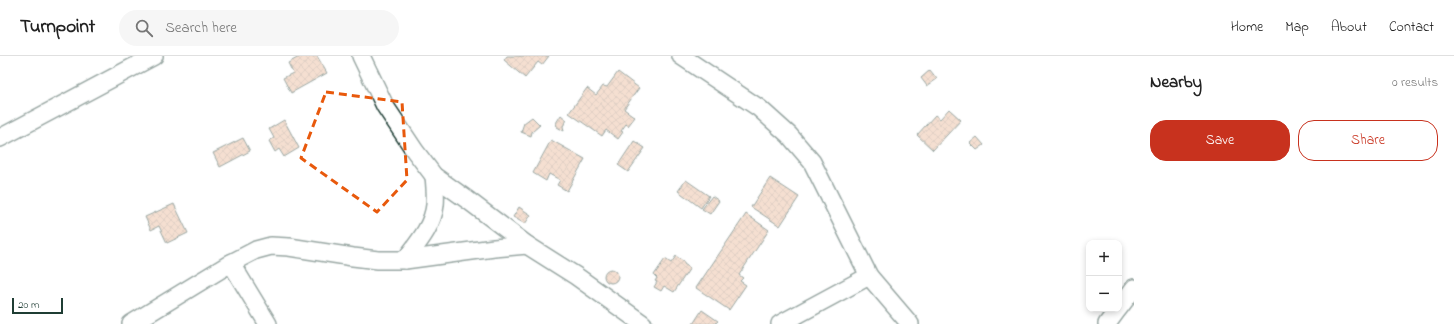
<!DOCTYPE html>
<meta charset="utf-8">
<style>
:root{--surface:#fff;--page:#f6f6f6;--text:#222;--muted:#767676;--line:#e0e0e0;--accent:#c8321e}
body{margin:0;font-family:"Indie Flower",sans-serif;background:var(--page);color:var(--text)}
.controls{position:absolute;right:12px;bottom:12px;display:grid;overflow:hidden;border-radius:8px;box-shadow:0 2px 6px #0003}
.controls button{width:36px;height:36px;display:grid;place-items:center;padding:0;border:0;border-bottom:1px solid var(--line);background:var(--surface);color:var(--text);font:20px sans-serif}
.scale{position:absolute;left:12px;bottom:10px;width:51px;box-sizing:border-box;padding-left:4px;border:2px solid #1f3d34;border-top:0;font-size:11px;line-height:14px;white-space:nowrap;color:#1f3d34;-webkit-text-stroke:3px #fff;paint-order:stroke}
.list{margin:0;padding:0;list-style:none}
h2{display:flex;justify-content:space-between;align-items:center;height:52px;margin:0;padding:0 16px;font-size:17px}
h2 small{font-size:13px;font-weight:400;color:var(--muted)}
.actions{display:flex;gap:8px;padding:12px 16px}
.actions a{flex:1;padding:9px 0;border:1px solid var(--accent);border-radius:16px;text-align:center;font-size:14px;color:var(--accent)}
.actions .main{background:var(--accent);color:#fff}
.icon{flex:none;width:22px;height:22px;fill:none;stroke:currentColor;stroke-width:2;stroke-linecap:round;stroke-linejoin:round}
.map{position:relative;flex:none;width:1134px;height:268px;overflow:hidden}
header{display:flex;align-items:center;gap:24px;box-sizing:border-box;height:56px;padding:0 20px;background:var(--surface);border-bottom:1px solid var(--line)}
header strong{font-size:19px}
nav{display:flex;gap:22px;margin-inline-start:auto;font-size:14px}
.search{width:280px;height:36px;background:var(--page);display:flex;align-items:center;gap:10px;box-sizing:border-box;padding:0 14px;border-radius:22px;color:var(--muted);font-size:15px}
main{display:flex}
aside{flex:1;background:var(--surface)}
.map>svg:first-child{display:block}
.building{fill:url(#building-cross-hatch);stroke:#1f3d34}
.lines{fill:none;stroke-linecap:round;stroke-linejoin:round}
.minor-casing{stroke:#1f3d34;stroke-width:20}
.minor{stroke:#fff;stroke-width:17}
.marked{fill:none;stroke:#e8590c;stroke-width:3;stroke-dasharray:8 5;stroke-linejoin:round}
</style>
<header>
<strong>Turnpoint</strong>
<div class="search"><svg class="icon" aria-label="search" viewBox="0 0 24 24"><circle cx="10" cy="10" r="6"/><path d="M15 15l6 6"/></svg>Search here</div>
<nav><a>Home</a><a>Map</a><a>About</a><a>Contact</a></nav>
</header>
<main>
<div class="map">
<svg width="1134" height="268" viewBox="0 0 1134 268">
<defs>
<pattern id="building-cross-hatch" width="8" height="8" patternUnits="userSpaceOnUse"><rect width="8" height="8" fill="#e8b899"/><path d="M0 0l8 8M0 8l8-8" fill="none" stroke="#bb977e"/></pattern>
</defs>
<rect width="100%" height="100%" fill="#fff"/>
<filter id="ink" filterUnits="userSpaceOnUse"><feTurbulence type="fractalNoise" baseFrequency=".025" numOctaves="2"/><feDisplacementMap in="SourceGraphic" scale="8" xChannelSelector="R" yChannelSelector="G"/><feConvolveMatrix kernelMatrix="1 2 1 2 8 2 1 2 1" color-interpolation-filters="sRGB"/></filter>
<g filter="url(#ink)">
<g class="building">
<path d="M301 0H317L327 17 291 37 283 22 293 17 288 7Z"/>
<path d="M507 0H549L542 9 538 6 525 22 504 4Z"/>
<path d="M930 14 937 23 927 30 921 22Z"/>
<path d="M618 16 639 32 624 53 635 61 628 70 626 68 621 75 623 76 618 83 606 74 602 80 569 57 587 32 596 39 603 30 607 31Z"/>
<path d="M949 53 961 64 933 94 917 79 935 59 940 63Z"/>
<path d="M561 59 567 64 563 70 564 75 557 71 556 67Z"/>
<path d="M532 61 540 69 532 76 531 80 521 76 524 67Z"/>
<path d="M284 64 299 92 284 101 279 93 275 96 269 85 274 82 269 73Z"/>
<path d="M977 81 984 89 977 94 970 87Z"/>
<path d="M243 82 250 95 220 111 213 97Z"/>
<path d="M551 84 585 103 567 135 557 129 560 124 549 118 546 125 533 117Z"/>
<path d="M634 85 645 92 628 116 618 109Z"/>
<path d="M770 122 799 141 780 170 751 151Z"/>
<path d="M686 124 709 140 701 152 678 135Z"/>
<path d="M712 140 719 145 710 158 702 153Z"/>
<path d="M174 148 188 177 167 187 159 170 151 174 145 161Z"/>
<path d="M519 151 531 159 525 168 513 161Z"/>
<path d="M746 158 769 174 739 219 743 222 740 225 746 229 729 254 696 232Z"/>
<path d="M676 200 684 206V208L690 212 674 236 664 230 661 235 654 231 657 226 655 225 657 222 654 219 665 203 671 207Z"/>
<circle cx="611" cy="220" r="7"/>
<path d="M702 254 718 265 715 268H693Z"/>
</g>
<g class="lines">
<defs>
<g id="minor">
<path d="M361 0 385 50 415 95 434 120 469 145 527 189 576 220 643 268"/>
<path d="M681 0 759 52 789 79 812 106 869 220 910 268"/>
<path d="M0 82 154 0"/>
<path d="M405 204C417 188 433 170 435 149 436 140 435 130 434 120"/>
<path d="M231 207 268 268"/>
<path d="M1119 252 1134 232"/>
<path d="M131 268 231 207 256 194 271 190 289 191 353 201 378 204H405L494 192 527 189"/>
<path d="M780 268 869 220"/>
<path d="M1107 268 1118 253"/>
</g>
</defs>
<use href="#minor" class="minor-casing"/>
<use href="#minor" class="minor"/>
</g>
</g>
<path d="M0 0H1134V268H0ZM326 36 402 46 407 124 377 156 301 102Z" fill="#fff" fill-opacity=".55" fill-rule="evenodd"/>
<path class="marked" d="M326 36 402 46 407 124 377 156 301 102Z"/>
</svg>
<div class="controls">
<button>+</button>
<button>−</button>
</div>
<div class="scale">20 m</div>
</div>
<aside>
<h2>Nearby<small>0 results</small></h2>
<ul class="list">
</ul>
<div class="actions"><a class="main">Save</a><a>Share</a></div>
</aside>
</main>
